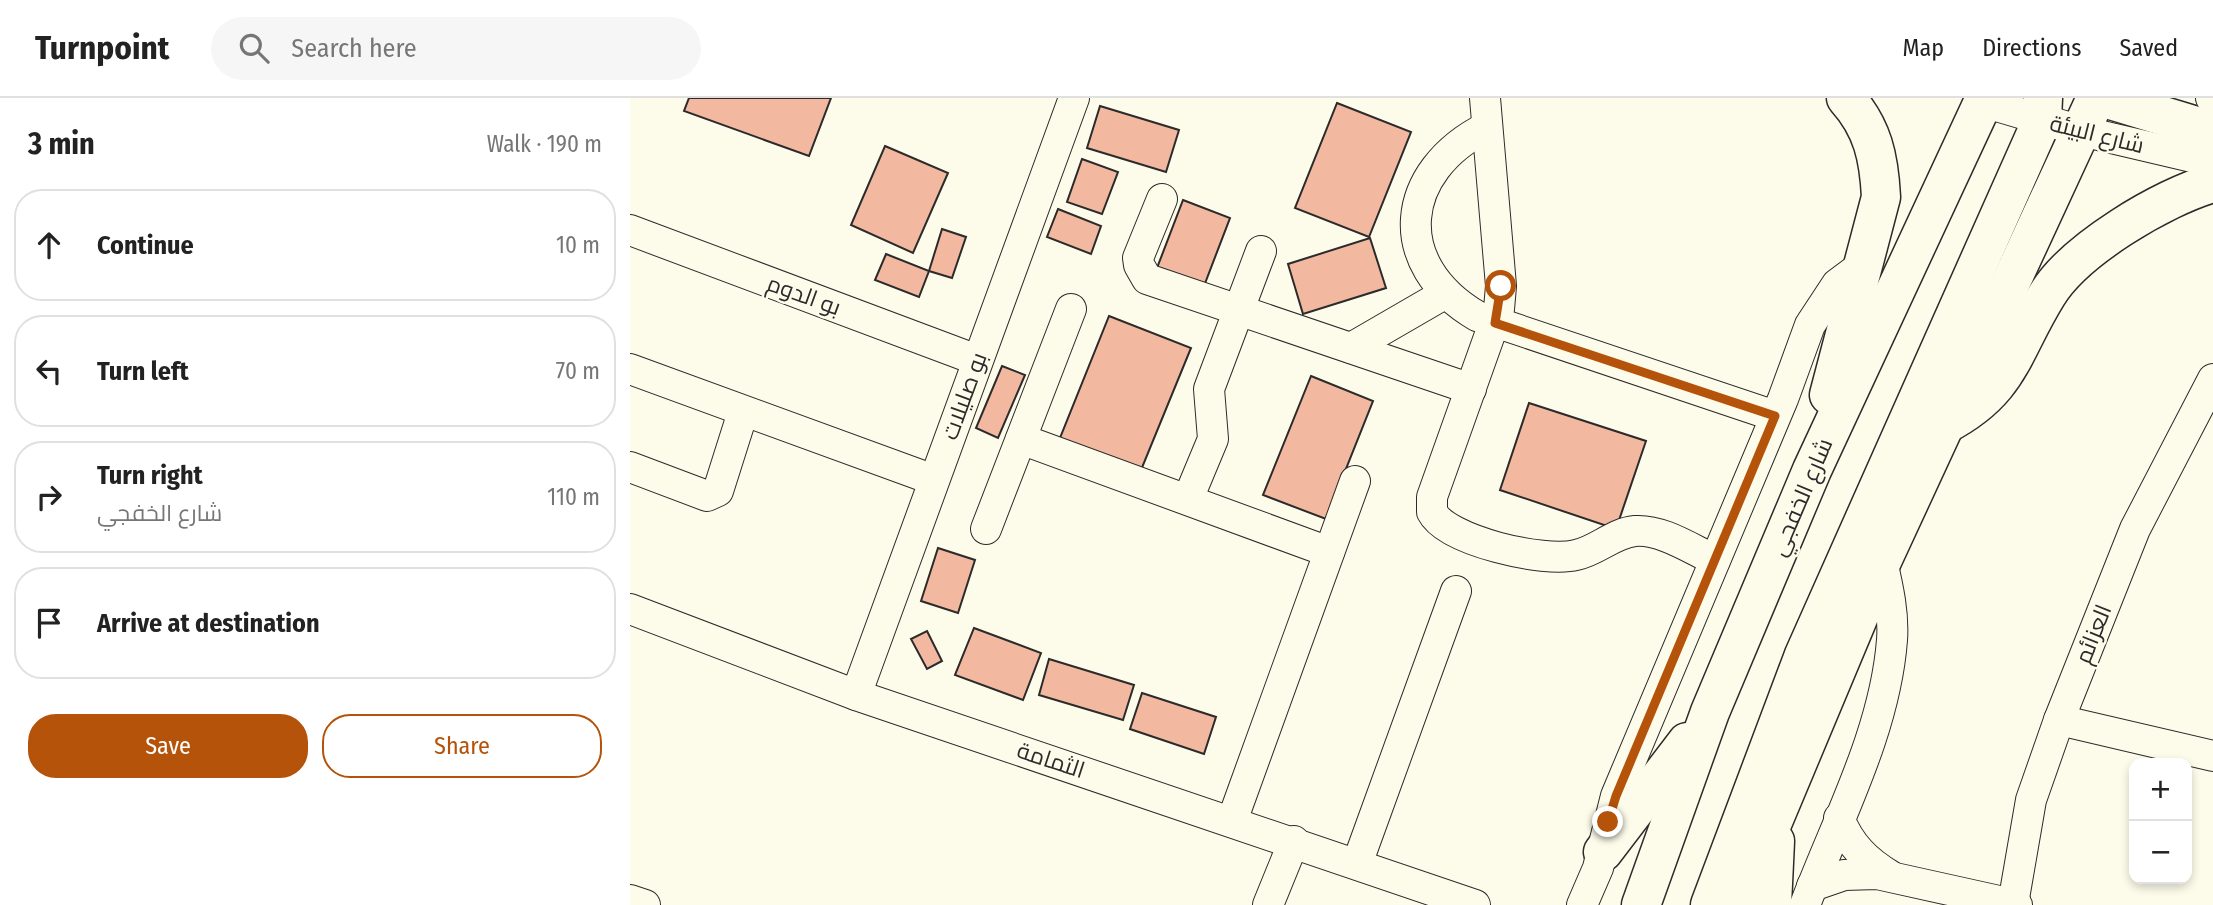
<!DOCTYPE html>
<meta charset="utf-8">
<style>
:root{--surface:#fff;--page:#f6f6f6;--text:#222;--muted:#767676;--line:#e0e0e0;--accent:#b45309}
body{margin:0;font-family:"Fira Sans Condensed",Cairo,sans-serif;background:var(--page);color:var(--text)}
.controls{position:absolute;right:21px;bottom:21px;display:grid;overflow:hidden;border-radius:14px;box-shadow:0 4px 10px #0003}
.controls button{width:63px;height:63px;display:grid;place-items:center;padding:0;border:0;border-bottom:2px solid var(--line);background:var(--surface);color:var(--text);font:35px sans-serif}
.stop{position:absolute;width:21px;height:21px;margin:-16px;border:5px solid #b45309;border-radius:50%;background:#fff}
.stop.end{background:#b45309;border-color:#fff;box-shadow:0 2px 7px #0008}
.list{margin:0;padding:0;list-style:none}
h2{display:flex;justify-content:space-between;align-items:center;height:91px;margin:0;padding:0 28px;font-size:30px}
h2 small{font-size:23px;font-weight:400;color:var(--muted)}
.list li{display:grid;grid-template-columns:46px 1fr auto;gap:21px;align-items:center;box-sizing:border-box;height:112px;margin:0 14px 14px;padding:0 14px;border:2px solid var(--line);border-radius:28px}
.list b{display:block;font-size:26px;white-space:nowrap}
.list p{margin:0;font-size:23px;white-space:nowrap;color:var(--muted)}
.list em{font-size:23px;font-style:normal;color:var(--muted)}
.actions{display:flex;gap:14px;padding:21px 28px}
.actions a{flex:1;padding:16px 0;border:2px solid var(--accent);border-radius:28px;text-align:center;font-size:24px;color:var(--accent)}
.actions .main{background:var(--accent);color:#fff}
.icon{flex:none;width:38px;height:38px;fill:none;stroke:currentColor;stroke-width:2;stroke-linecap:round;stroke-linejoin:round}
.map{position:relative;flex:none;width:1583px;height:807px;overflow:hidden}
header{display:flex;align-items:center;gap:42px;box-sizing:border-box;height:98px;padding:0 35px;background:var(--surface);border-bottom:2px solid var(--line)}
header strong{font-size:33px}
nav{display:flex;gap:38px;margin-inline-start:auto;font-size:24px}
.search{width:490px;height:63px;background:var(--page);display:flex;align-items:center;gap:18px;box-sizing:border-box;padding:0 24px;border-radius:38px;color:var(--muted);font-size:26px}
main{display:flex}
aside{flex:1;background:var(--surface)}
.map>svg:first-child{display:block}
.building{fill:#f2b8a0;stroke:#2b2b2b;stroke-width:2}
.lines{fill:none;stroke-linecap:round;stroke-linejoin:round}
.minor-casing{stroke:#2b2b2b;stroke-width:32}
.highway-casing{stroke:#2b2b2b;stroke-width:41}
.minor{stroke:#fdfbea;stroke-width:30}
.highway{stroke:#fdfbea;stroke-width:38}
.route{stroke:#b45309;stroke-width:9}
.labels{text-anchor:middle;stroke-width:5;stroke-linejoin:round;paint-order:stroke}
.street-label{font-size:23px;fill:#2b2b2b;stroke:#fdfbea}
</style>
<header>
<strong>Turnpoint</strong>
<div class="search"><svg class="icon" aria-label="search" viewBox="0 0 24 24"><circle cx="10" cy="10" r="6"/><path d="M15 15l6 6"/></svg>Search here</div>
<nav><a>Map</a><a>Directions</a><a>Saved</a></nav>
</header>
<main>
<aside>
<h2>3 min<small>Walk · 190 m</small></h2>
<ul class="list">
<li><svg class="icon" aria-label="ahead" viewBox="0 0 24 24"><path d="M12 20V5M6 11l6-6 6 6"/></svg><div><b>Continue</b></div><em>10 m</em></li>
<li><svg class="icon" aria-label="left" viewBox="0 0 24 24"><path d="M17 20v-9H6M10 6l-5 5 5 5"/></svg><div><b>Turn left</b></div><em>70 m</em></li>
<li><svg class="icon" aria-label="right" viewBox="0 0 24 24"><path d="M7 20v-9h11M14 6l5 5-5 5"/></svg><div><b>Turn right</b><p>شارع الخفجي</p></div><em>110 m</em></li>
<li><svg class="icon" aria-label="arrive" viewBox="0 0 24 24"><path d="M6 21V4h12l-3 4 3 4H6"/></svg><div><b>Arrive at destination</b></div></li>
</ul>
<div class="actions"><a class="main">Save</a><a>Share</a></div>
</aside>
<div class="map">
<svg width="1583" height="807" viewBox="0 0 1583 807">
<rect width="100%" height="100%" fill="#fdfbea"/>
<g class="building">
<path d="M59 0H201L179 58 54 13Z"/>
<path d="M707 5 781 34 739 139 665 110Z"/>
<path d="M470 8 549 32 536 74 457 50Z"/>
<path d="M255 48 318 75 283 155 221 127Z"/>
<path d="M452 61 488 74 472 116 437 104Z"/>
<path d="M553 102 600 120 574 188 527 170Z"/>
<path d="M428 111 471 128 461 156 417 139Z"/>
<path d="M312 131 336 139 322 180 299 173Z"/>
<path d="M740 140 756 190 673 216 658 166Z"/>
<path d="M256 156 299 173 289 199 245 182Z"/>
<path d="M479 218 561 250 509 377 428 345Z"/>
<path d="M372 268 395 277 368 340 346 330Z"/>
<path d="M681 278 743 303 696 421 633 397Z"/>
<path d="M899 305 1016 343 986 431 870 392Z"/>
<path d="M308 450 345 462 328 515 291 503Z"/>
<path d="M344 530 411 555 393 602 325 577Z"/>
<path d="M297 533 312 563 297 571 281 541Z"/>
<path d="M419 561 504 587 493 622 409 597Z"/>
<path d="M512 595 586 619 574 656 500 631Z"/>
</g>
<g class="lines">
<defs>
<g id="minor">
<path d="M855 0 871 188 869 211 802 399V414C817 443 914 465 946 457 967 453 983 435 1005 433 1032 431 1061 451 1085 462"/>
<path d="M1581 0 1583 1"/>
<path d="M1353 4 1451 33 1583 64"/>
<path d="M857 29C769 73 759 166 847 218L1145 318"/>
<path d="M532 101 508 160 509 167 517 181 841 291"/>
<path d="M0 132 347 262"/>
<path d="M721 250 816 195"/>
<path d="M0 271 304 382"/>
<path d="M391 341 699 454"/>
<path d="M0 369 77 398 88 393 113 314"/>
<path d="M558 401 583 341 579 291 631 153"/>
<path d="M356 431 441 211"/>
<path d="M0 511 226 597 845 807"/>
<path d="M226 597 444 0"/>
<path d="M1429 622 1583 658"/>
<path d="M1209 720C1220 747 1236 763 1261 778"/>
<path d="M602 723 725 383"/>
<path d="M727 766 826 493"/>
<path d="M1182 788 1214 777 1247 776 1387 807"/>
<path d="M0 802 15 807"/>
<path d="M1383 806 1401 702 1429 622 1505 431 1583 281"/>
<path d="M638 807 664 743"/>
<path d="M952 807 968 770 986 698 1153 301 1180 227 1207 186 1234 166"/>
<path d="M1175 807C1207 722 1255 634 1262 542 1264 516 1258 489 1252 463"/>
</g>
<g id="highway">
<path d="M1474 0 1583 33"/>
<path d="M1199 297 1251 99C1249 60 1243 30 1216 0"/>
<path d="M1314 327C1381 292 1381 255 1417 197 1444 152 1533 99 1583 85"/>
<path d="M973 754 1057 644"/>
<path d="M1011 807 1080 614 1182 372 1355 0"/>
<path d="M1080 807 1174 557 1412 22 1413 0"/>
<path d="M1108 807 1252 463 1466 0"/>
<path d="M1142 807 1145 743"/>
</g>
</defs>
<use href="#minor" class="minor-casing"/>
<use href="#highway" class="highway-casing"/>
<use href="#minor" class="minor"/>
<use href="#highway" class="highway"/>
</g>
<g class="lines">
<path class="route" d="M871 188 865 225 1145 318 986 698 978 724"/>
</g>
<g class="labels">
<g class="street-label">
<text transform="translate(1467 36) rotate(14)" y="8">شارع البيئة</text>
<text transform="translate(174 197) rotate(20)" y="8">بو الدوم</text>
<text transform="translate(334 298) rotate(-70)" y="8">بو صليلات</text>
<text transform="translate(1171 399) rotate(-67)" y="8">شارع الخفجي</text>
<text transform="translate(1463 536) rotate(-68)" y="8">العزائم</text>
<text transform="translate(421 662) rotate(18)" y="8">الثمامة</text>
</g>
</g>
</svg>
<div class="controls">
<button>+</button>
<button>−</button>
</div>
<div class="stop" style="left:871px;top:188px"></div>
<div class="stop end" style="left:978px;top:724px"></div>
</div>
</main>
